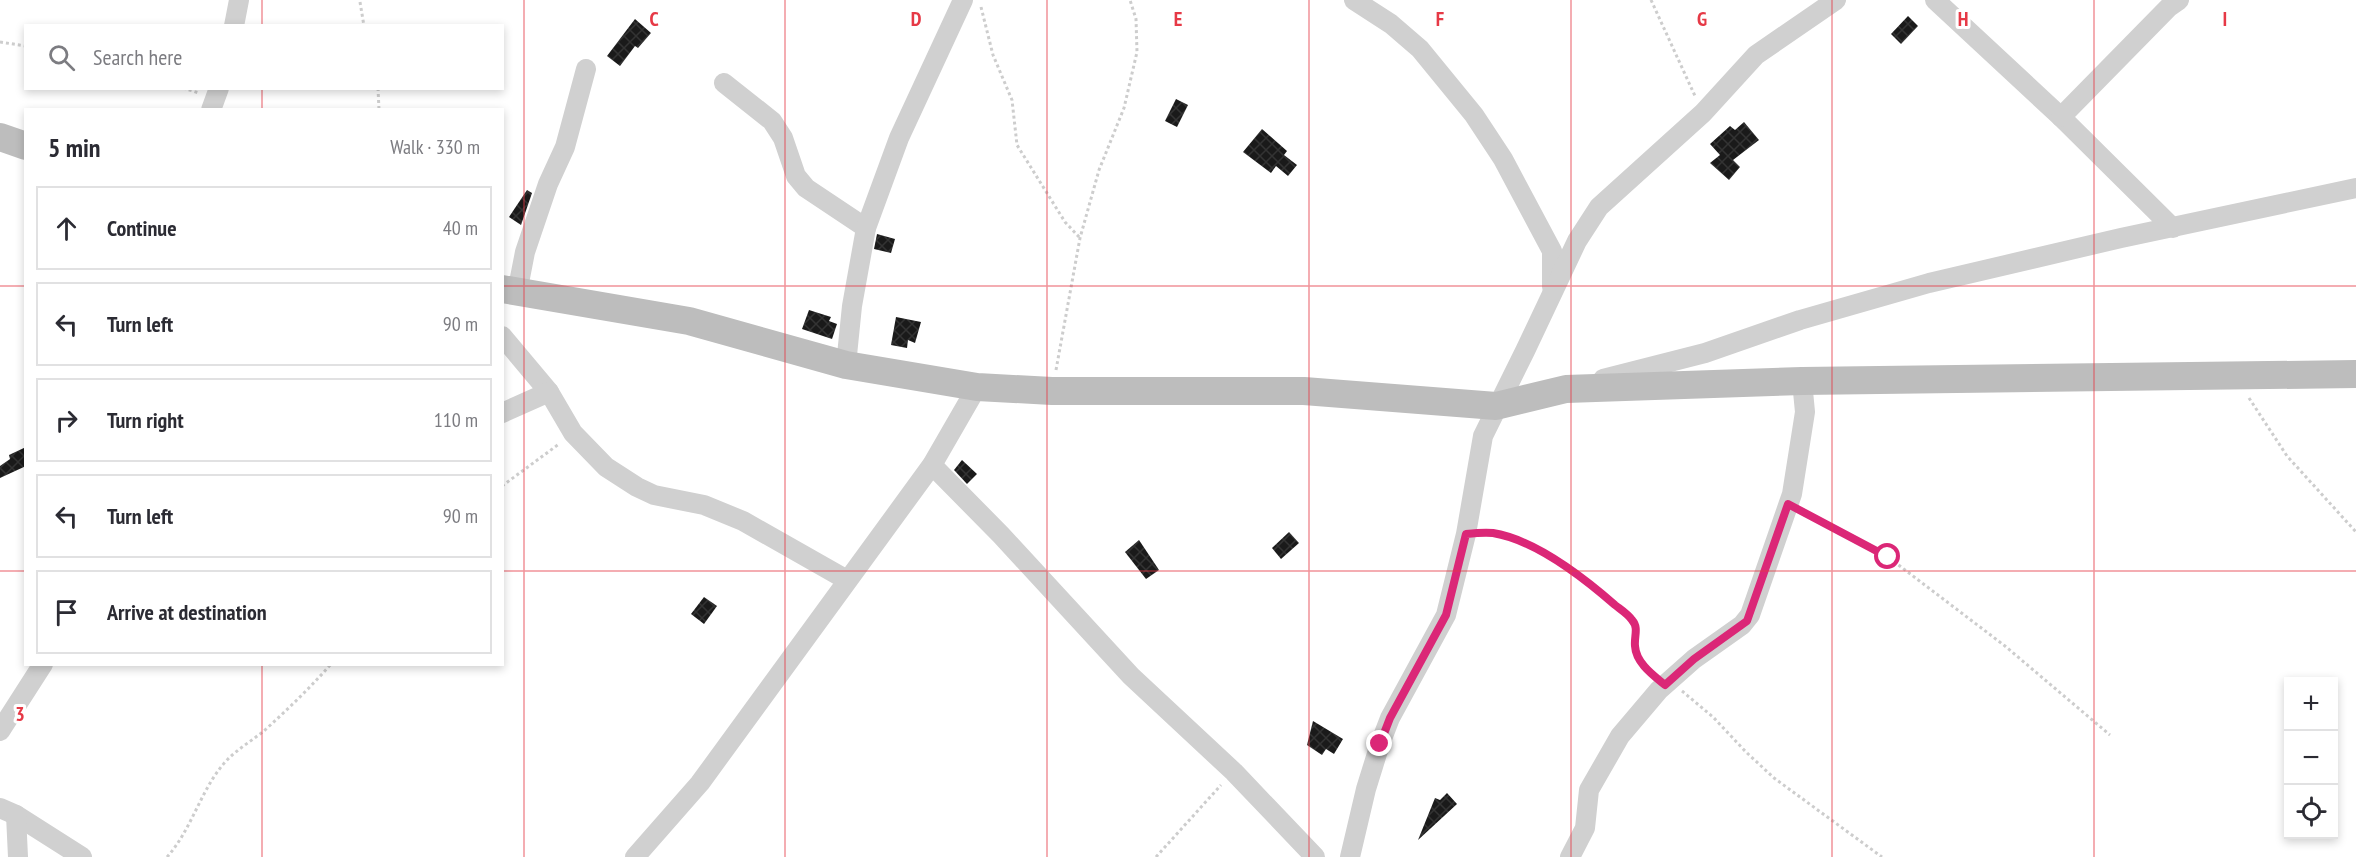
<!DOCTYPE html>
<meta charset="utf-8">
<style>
:root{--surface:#fff;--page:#f7f7f7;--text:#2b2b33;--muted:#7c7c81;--line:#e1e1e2}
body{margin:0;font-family:"PT Sans Narrow",sans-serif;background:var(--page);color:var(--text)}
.controls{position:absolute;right:18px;bottom:18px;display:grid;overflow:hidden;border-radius:0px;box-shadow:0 3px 9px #0003}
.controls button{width:54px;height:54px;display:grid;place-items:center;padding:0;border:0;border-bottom:2px solid var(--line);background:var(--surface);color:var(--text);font:30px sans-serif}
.stop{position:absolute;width:18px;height:18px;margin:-14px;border:4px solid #db2777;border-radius:50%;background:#fff}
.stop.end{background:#db2777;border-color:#fff;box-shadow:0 2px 6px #0008}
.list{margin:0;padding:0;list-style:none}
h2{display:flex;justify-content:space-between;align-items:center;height:78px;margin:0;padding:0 24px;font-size:26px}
h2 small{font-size:20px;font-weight:400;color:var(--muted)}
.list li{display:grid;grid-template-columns:39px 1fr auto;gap:18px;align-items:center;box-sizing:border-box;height:84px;margin:0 12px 12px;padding:0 12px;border:2px solid var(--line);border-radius:0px}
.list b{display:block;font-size:22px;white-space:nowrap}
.list em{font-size:20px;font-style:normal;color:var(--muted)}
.icon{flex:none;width:33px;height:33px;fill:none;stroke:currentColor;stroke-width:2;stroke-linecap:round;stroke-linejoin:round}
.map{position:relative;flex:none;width:2356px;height:857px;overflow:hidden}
.search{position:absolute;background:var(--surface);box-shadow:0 3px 9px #0003;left:24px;top:24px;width:480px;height:66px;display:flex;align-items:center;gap:15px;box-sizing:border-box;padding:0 21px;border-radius:0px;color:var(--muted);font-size:22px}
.panel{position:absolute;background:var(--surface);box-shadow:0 3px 9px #0003;left:24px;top:108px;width:480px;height:558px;border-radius:0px}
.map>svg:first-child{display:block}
.building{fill:url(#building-cross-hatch)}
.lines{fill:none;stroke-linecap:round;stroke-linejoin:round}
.path{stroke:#cdcdcd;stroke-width:3;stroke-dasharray:3 3;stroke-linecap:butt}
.street{stroke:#d0d0d0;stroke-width:20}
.secondary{stroke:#bdbdbd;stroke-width:28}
.route{stroke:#db2777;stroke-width:8}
.grid{fill:none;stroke:#e63946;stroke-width:1.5;stroke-opacity:0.55}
.grid-label{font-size:20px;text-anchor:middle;font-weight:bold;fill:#e63946;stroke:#fff;stroke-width:6;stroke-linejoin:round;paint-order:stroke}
</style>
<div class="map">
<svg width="2356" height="857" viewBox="0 0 2356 857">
<defs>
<pattern id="building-cross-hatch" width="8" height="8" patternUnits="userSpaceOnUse" patternTransform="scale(1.5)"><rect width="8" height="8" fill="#1a1a1a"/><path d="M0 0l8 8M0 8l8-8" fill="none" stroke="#333"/></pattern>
</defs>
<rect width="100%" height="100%" fill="#fff"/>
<g class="building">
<path d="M1908 16 1918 26 1901 44 1891 34Z"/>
<path d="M635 19 651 33 638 48 635 46 620 66 607 56Z"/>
<path d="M1176 99 1188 105 1177 127 1165 121Z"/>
<path d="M1744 122 1759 140 1733 160 1740 167 1729 180 1710 163 1720 155 1710 144 1730 126 1735 130Z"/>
<path d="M1262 129 1287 151 1284 155 1297 165 1288 176 1276 166 1271 173 1243 152Z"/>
<path d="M527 190 532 193 521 225 509 217Z"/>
<path d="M877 234 895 239 891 253 874 249Z"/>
<path d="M809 310 831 317 829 321 837 324 832 339 802 329Z"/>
<path d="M896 317 921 322 915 343 908 340 907 348 891 345Z"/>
<path d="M26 447V466L0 478V466L10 459 9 455Z"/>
<path d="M962 460 977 474 967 484 954 470Z"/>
<path d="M1289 532 1299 543 1281 559 1272 548Z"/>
<path d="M1139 540 1159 570 1146 579 1125 552Z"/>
<path d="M704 597 717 606 704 624 691 614Z"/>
<path d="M1313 721 1343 739 1334 754 1326 749 1322 755 1307 745Z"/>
<path d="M1447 793 1457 804 1418 840 1435 798 1440 800Z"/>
</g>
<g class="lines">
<g class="path">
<path d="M1651 0 1695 96"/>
<path d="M360 2 364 26"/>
<path d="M981 7 993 55 1012 100 1017 145 1065 222 1080 238"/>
<path d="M0 42 26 46"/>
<path d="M183 88 199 93"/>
<path d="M378 88 379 110"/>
<path d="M1056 370 1080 238 1099 170 1124 108 1137 52 1136 19 1130 0"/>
<path d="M2249 398 2287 456 2356 532"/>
<path d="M502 486 559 444"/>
<path d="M1804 513 1888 557 2005 646 2110 735"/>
<path d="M1484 533C1527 532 1584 578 1616 605 1621 610 1629 615 1633 620 1639 629 1634 638 1635 647 1636 657 1644 668 1652 674"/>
<path d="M1682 691 1713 717 1746 752 1774 778 1882 857"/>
<path d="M167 857C193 828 201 787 228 759 239 748 253 740 265 730 288 709 310 688 331 664"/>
<path d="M1156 857 1221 785"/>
</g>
<g class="street">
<path d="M1354 0 1391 24 1420 49 1474 115 1503 159 1552 251V287"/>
<path d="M1935 0 2061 117 2173 228"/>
<path d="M234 26 239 0"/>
<path d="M724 83 772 121 783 138 796 176 806 188 866 228"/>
<path d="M211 110 219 88"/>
<path d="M2061 117 2169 7 2179 0"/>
<path d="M517 293 525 252 548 184 565 147 586 69"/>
<path d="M502 336 549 392 573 433 606 467 637 487 654 495 704 505 743 521 847 580"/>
<path d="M846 365 852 306 866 228 899 138 963 0"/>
<path d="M1603 379 1705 353 1800 320 1929 283 2121 238 2356 188"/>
<path d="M502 413 549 392"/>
<path d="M932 465 1001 535 1131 676 1234 772 1315 857"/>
<path d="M0 731 43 664"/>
<path d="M0 808 16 815 82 857"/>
<path d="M16 815 18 857"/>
<path d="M635 857 700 783 932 465 977 387"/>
<path d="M1350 857 1366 789 1380 744 1390 718 1446 615 1466 534 1483 436 1525 351 1577 241 1599 207 1703 113 1756 55 1836 0"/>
<path d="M1570 857 1585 828 1589 790 1620 736 1659 690 1694 659 1742 625 1750 615 1792 494 1805 412 1802 381"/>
</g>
<g class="secondary">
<path d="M0 137 26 146"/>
<path d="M502 289 689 321 846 365 977 387 1052 391H1304L1496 406 1566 389 1802 381 2356 374"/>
</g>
</g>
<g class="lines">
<path class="route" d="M1380 744 1390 718 1446 615 1466 534C1475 533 1485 532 1493 533 1536 540 1583 577 1615 605 1620 609 1628 614 1632 620 1639 628 1634 636 1635 646 1636 663 1653 675 1665 685L1694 659 1747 621 1788 504 1888 557"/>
</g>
<path class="grid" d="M262 0V26M524 0V857M785 0V857M1047 0V857M1309 0V857M1571 0V857M1832 0V857M2094 0V857M262 88V110M0 286H26M502 286H2356M0 571H26M502 571H2356M262 664V857"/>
<g class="grid-label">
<text x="654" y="26">C</text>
<text x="916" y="26">D</text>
<text x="1178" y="26">E</text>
<text x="1440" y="26">F</text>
<text x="1702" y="26">G</text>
<text x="1963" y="26">H</text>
<text x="2225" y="26">I</text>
<text x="20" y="721">3</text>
</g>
</svg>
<div class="controls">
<button>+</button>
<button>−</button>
<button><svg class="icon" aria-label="locate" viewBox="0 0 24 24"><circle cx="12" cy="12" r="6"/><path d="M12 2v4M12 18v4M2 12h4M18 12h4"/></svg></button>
</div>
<div class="stop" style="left:1888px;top:557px"></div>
<div class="stop end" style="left:1380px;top:744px"></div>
<div class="search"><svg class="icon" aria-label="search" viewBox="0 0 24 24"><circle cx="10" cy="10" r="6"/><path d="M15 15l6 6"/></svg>Search here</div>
<section class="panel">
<h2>5 min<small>Walk · 330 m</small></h2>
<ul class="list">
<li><svg class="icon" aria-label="ahead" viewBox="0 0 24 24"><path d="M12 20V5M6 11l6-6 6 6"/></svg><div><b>Continue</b></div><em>40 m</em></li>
<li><svg class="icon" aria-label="left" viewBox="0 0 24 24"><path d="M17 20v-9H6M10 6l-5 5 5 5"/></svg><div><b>Turn left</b></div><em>90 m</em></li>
<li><svg class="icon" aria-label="right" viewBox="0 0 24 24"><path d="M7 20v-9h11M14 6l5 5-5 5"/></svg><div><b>Turn right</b></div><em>110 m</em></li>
<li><svg class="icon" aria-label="left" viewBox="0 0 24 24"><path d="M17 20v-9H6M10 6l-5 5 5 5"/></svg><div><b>Turn left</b></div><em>90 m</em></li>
<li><svg class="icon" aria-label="arrive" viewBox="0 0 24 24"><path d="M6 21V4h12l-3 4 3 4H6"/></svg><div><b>Arrive at destination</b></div></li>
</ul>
</section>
</div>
